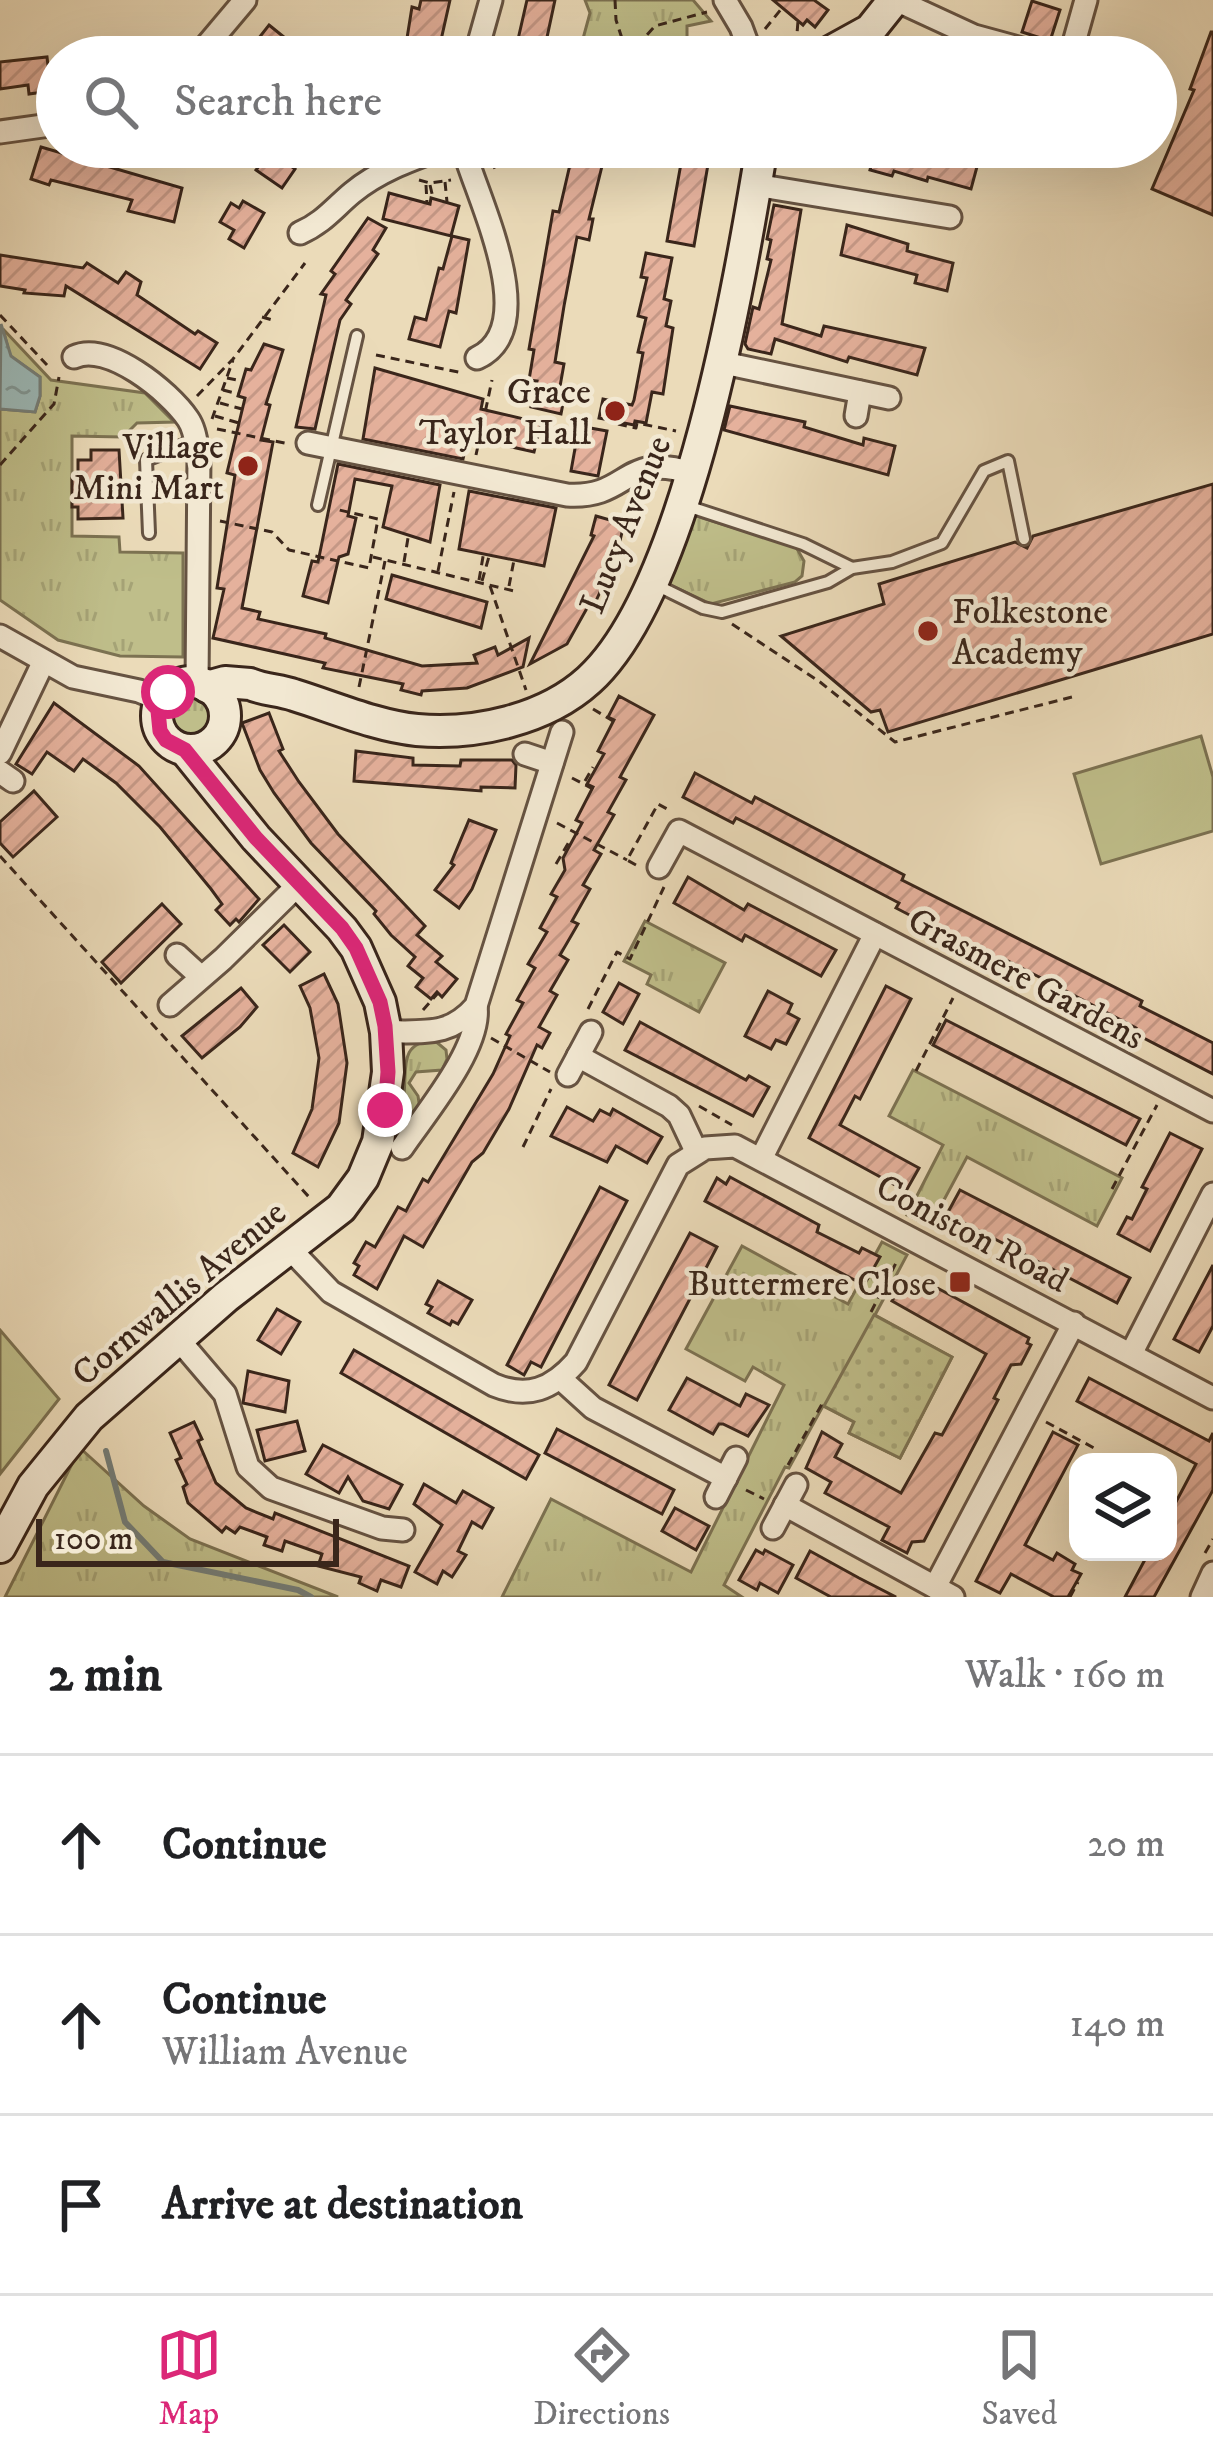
<!DOCTYPE html>
<meta charset="utf-8">
<style>
:root{--surface:#fff;--page:#f2f2f2;--text:#202124;--muted:#757577;--line:#e0e0e0;--accent:#db2777}
body{margin:0;font-family:"IM FELL DW Pica",serif;background:var(--page);color:var(--text)}
.controls{position:absolute;right:36px;bottom:36px;display:grid;overflow:hidden;border-radius:24px;box-shadow:0 12px 48px #0002}
.controls button{width:108px;height:108px;display:grid;place-items:center;padding:0;border:0;border-bottom:3px solid var(--line);background:var(--surface);color:var(--text);font:60px sans-serif}
.scale{position:absolute;left:36px;bottom:30px;width:303px;box-sizing:border-box;padding-left:12px;border:6px solid #3a261b;border-top:0;font-size:33px;line-height:42px;white-space:nowrap;color:#3a261b;-webkit-text-stroke:9px #f2e8d2;paint-order:stroke}
.stop{position:absolute;width:36px;height:36px;margin:-27px;border:9px solid #db2777;border-radius:50%;background:#fff}
.stop.end{background:#db2777;border-color:#fff;box-shadow:0 3px 12px #0008}
.list{margin:0;padding:0;list-style:none}
h2{display:flex;justify-content:space-between;align-items:center;height:156px;margin:0;padding:0 48px;font-size:51px}
h2 small{font-size:39px;font-weight:400;color:var(--muted)}
.list li{display:grid;grid-template-columns:78px 1fr auto;gap:36px;align-items:center;box-sizing:border-box;height:180px;padding:0 48px;border-top:3px solid var(--line)}
.list b{display:block;font-size:45px;white-space:nowrap}
.list p{margin:0;font-size:39px;white-space:nowrap;color:var(--muted)}
.list em{font-size:39px;font-style:normal;color:var(--muted)}
.icon{flex:none;width:66px;height:66px;fill:none;stroke:currentColor;stroke-width:2;stroke-linecap:round;stroke-linejoin:round}
.map{position:relative;flex:none;width:1213px;height:1597px;overflow:hidden}
.search{position:absolute;background:var(--surface);box-shadow:0 12px 48px #0002;left:36px;right:36px;top:36px;height:132px;display:flex;align-items:center;gap:30px;box-sizing:border-box;padding:0 42px;border-radius:66px;color:var(--muted);font-size:45px}
.sheet{height:696px;background:var(--surface)}
nav{display:flex;justify-content:space-around;align-items:center;box-sizing:border-box;height:168px;border-top:3px solid var(--line);background:var(--surface);font-size:33px;color:var(--muted)}
nav a{display:grid;justify-items:center;gap:6px}
nav .on{color:var(--accent)}
.map>svg:first-child{display:block}
.grass{fill:url(#grass-tufts);stroke:#7c7252;stroke-width:3}
.park{fill:url(#park-dots);stroke:#7c7252;stroke-width:3}
.pitch{fill:#bfbe8a;stroke:#7c7252;stroke-width:3}
.water{fill:url(#water-ripples);stroke:#747e79;stroke-width:3}
.lines{fill:none;stroke-linecap:round;stroke-linejoin:round}
.stream{stroke:#747e79;stroke-width:6}
.building{fill:url(#building-hatch);stroke:#3a261b;stroke-width:3}
.lane-casing{stroke:#665342;stroke-width:16}
.street-casing{stroke:#665342;stroke-width:27}
.secondary-casing{stroke:#3a261b;stroke-width:36}
.path{stroke:#3a261b;stroke-width:3;stroke-dasharray:9 6;stroke-linecap:butt}
.lane{stroke:#f2e8d2;stroke-width:10}
.street{stroke:#f2e8d2;stroke-width:21}
.secondary{stroke:#f2e8d2;stroke-width:30}
.route{stroke:#db2777;stroke-width:15}
.poi-dot{fill:#8f2418;stroke:#f2e8d2;stroke-width:4.5}
.labels{text-anchor:middle;stroke-width:9;stroke-linejoin:round;paint-order:stroke}
.poi-label{font-size:36px;fill:#3a261b;stroke:#f2e8d2;text-anchor:end}
.street-label{font-size:36px;fill:#3a261b;stroke:#f2e8d2}
</style>
<div class="map">
<svg width="1213" height="1597" viewBox="0 0 1213 1597">
<defs>
<pattern id="grass-tufts" width="24" height="20" patternUnits="userSpaceOnUse" patternTransform="scale(3)"><rect width="24" height="20" fill="#bfbe8a"/><path d="M3 7l-1-3M5 7V3M7 7l1-3M15 17l-1-3M17 17v-4M19 17l1-3" fill="none" stroke="#a5a376"/></pattern>
<pattern id="park-dots" width="8" height="8" patternUnits="userSpaceOnUse" patternTransform="scale(3)"><rect width="8" height="8" fill="#bfbe8a"/><path d="M2 2h.1M6 6h.1" fill="none" stroke="#a5a376" stroke-width="1.8" stroke-linecap="round"/></pattern>
<pattern id="water-ripples" width="26" height="14" patternUnits="userSpaceOnUse" patternTransform="scale(3)"><rect width="26" height="14" fill="#9bb9b8"/><path d="M2 4q2-2 4 0t4 0M15 11q2-2 4 0t4 0" fill="none" stroke="#7f9695"/></pattern>
<pattern id="building-hatch" width="6" height="6" patternUnits="userSpaceOnUse" patternTransform="scale(3)"><rect width="6" height="6" fill="#e5b19c"/><path d="M-1 1l2-2M0 6l6-6M5 7l2-2" fill="none" stroke="#c59886"/></pattern>
</defs>
<rect width="100%" height="100%" fill="#ebdbb9"/>
<filter id="stains"><feTurbulence type="fractalNoise" baseFrequency=".00167" numOctaves="4"/><feColorMatrix values="0 0 0 0 .2 0 0 0 0 .09 0 0 0 0 .02 0 0 0 .5 -.17"/></filter>
<radialGradient id="worn" r=".72"><stop offset=".6" stop-color="#630" stop-opacity="0"/><stop offset="1" stop-color="#630" stop-opacity=".3"/></radialGradient>
<g class="grass">
<path d="M585 0H693L711 21 687 26V37L646 57H578L590 13Z"/>
<path d="M3 329 51 380 145 393 174 422 137 423 123 437 72 436V536L119 537 120 552 183 553V657L120 656 58 640 0 600V409L35 412 40 396V377L10 356Z"/>
<path d="M693 515 796 547 804 561 802 576 795 582 711 604 666 583Z"/>
<circle cx="191" cy="717" r="22"/>
<path d="M645 921 725 963 699 1012 647 984 651 975 624 961Z"/>
<path d="M434 1040 446 1050 447 1059 442 1070 416 1072 409 1083 418 1096 420 1109 394 1147 391 1145C395 1128 402 1111 404 1094 407 1067 399 1043 434 1040Z"/>
<path d="M913 1070 1122 1178 1097 1226 967 1157 930 1226 907 1215 943 1145 889 1116Z"/>
<path d="M882 1242 907 1255 875 1315 952 1357 900 1458 849 1433 854 1422 823 1406 789 1468 785 1467 724 1585 742 1597H502L551 1499 691 1572 784 1385 753 1367 745 1381 686 1349 742 1246 848 1304Z"/>
<path d="M80 1448 144 1506 190 1539 338 1597H5Z"/>
</g>
<path class="park" d="M874 1315 952 1357 900 1458 849 1433 854 1422 824 1406Z"/>
<g class="pitch">
<path d="M1201 736 1213 777V831L1101 864 1074 774Z"/>
<path d="M0 1330 59 1399 0 1474Z"/>
</g>
<path class="water" d="M1 324 11 356 40 377V396L35 412 0 409Z"/>
<g class="lines">
<path class="stream" d="M106 1451 125 1522 163 1562 298 1590 311 1597"/>
</g>
<g class="building">
<path d="M421 0H450L441 40 435 57H404L412 7 419 9Z"/>
<path d="M527 0H555L546 42 550 43 547 57H514Z"/>
<path d="M773 0H814L828 10 815 27 807 20 803 25Z"/>
<path d="M1032 1 1060 10 1050 41 1022 32Z"/>
<path d="M269 25 295 46 286 57H244Z"/>
<path d="M1211 32H1213V215L1152 189 1194 90 1190 89Z"/>
<path d="M47 57 51 91 29 94 28 85 0 89V62Z"/>
<path d="M41 147 182 188 174 222 128 211 132 200 51 180 49 185 31 179Z"/>
<path d="M684 147H711L694 246 667 241Z"/>
<path d="M876 147 904 151 910 147 978 163 971 189 928 177 927 181 894 171 892 176 870 170Z"/>
<path d="M270 151 295 169 282 188 256 170Z"/>
<path d="M572 156 603 162 589 219H593L589 240 577 237 564 306 555 362 564 364 559 392 565 393 561 414 531 407 537 381 529 380 534 350 529 349 553 211 559 212Z"/>
<path d="M389 193 430 204 431 198 459 206 451 236 383 219Z"/>
<path d="M243 201 264 213 244 248 229 239 234 230 220 222 231 203 239 208Z"/>
<path d="M774 205 801 210 782 324 821 336 824 326 925 348 917 375 849 357 847 362 775 339 771 354 748 349 745 344 753 307 759 309 771 260 767 259 771 240 767 239Z"/>
<path d="M368 218 386 228 373 250 378 254 346 300 351 304 340 320 315 429 296 427 326 295 321 294 335 274 331 271Z"/>
<path d="M847 225 908 244 907 251 953 263 947 291 915 283 917 275 841 255Z"/>
<path d="M452 236 469 240 456 313 449 311 440 347 409 339 415 317 426 320 439 268 443 269Z"/>
<path d="M646 253 672 258 664 299 671 301 666 326 673 328 663 394 652 392 646 423 635 421 634 425 599 418 603 399 632 405 634 400 643 353 638 352 646 318 638 316 647 278 641 277Z"/>
<path d="M0 255 83 268 87 263 118 283 126 272 141 282 137 295 195 334 198 331 217 343 200 369 66 286 64 296 24 293 25 290 0 286Z"/>
<path d="M264 344 283 350 266 404 270 405 261 440 273 442 242 608 260 612 258 619 326 634 325 638 422 666 477 663 474 655 495 647 498 655 529 638 523 667 467 688 422 691 421 695 401 690 403 684 323 668 325 663 213 638 224 589 217 588 235 475 227 473 245 398 238 396 246 369 251 370Z"/>
<path d="M375 368 483 399 481 409 541 423 534 452 468 437 463 459 363 439Z"/>
<path d="M730 406 805 422 804 427 863 445 864 438 895 446 888 475 724 430Z"/>
<path d="M579 426 607 431 598 476 571 471Z"/>
<path d="M91 450H119L123 518 78 519V507H72V476H78V460H91Z"/>
<path d="M338 464 440 485 430 542 383 527 392 486 355 479 348 516 356 518 348 554 339 557 328 603 303 596 312 561 318 562Z"/>
<path d="M1213 484V634L888 732 880 710 871 712 781 636 884 604 879 584 1015 542 1027 548 1033 536Z"/>
<path d="M469 491 556 508 544 566 459 549Z"/>
<path d="M596 516 624 524 616 557 595 603 591 601 567 644 530 664 594 536 591 535Z"/>
<path d="M392 575 487 602 481 628 386 599Z"/>
<path d="M619 696 654 715 620 777 626 780 608 812 614 815 594 850 601 854 583 885 590 889 572 921 578 924 560 955 568 960 550 991 557 995 539 1027 550 1033 542 1048 537 1045 509 1109 483 1153 472 1162 423 1247 404 1236 377 1289 354 1275 359 1266 354 1263 366 1242 375 1247 398 1207 406 1211 423 1179 428 1182 493 1074 510 1036 506 1034 523 1003 517 1000 535 968 528 964 547 932 540 928 557 897 551 894 565 870 563 858 582 823 576 820 593 787 587 784 604 754 598 751 614 720 608 717Z"/>
<path d="M54 703 139 766 259 899 239 922 236 919 230 925 216 910 222 904 211 889 160 827 116 783 83 759 74 771 47 752 32 774 16 764Z"/>
<path d="M269 713 283 749 279 751 299 782 338 834 425 926 417 935 442 956 436 962 457 979 442 997 437 992 431 999 416 987 423 978 408 966 415 957 391 935 374 914 376 911 311 843 274 793 260 770 242 723Z"/>
<path d="M356 751 413 758V765L460 766 461 760H512L516 765 515 788 481 787V791L354 781Z"/>
<path d="M695 773 752 803 755 797 904 875 902 880 1142 1001 1140 1006 1213 1043V1074L1134 1033 1136 1028 1043 979 1008 961 1006 965 896 908 899 903 760 830 736 818 733 823 683 797Z"/>
<path d="M34 791 57 817 13 857 0 843V822Z"/>
<path d="M469 820 496 830 472 889 459 908 435 890 454 865 451 863Z"/>
<path d="M688 877 744 910 748 904 836 950 821 976 745 935 742 941 674 903Z"/>
<path d="M162 904 181 924 121 983 102 962Z"/>
<path d="M284 925 310 952 290 972 263 945Z"/>
<path d="M324 974 338 1004 347 1063 339 1123 318 1167 293 1153 312 1109 319 1058 310 1008 300 986Z"/>
<path d="M619 983 639 994 623 1024 603 1012Z"/>
<path d="M886 986 911 999 860 1099 855 1096 840 1125 919 1168 906 1191 809 1138Z"/>
<path d="M241 988 257 1007 240 1027 202 1058 182 1036Z"/>
<path d="M768 991 792 1004 788 1013 799 1019 786 1044 776 1040 771 1049 745 1036Z"/>
<path d="M946 1020 1140 1119 1126 1145 933 1045Z"/>
<path d="M640 1022 746 1080 749 1076 769 1087 753 1116 625 1050Z"/>
<path d="M567 1107 593 1121 600 1110 610 1115 613 1109 662 1137 647 1163 616 1146 607 1162 551 1136Z"/>
<path d="M1170 1133 1202 1149 1150 1251 1118 1234 1127 1217 1132 1219 1147 1189 1142 1187Z"/>
<path d="M730 1177 819 1225 817 1232 859 1253 862 1248 880 1257 864 1285 705 1201 717 1178 726 1184Z"/>
<path d="M600 1187 627 1201 541 1367 531 1362 524 1375 507 1365Z"/>
<path d="M960 1190 1130 1278 1117 1303 947 1214Z"/>
<path d="M690 1233 717 1247 637 1400 609 1385Z"/>
<path d="M1213 1265V1326L1199 1352 1174 1339Z"/>
<path d="M919 1278 1029 1338 1027 1343 1031 1345 1021 1364 1011 1365 994 1398 998 1400 924 1541 912 1542 907 1553 882 1540 889 1527 825 1493 831 1482 806 1468 822 1432 842 1444 835 1457 901 1493 935 1433 942 1435 986 1354 892 1301 905 1279 915 1284Z"/>
<path d="M438 1281 472 1300 458 1324 452 1321 450 1325 428 1313 432 1307 426 1304Z"/>
<path d="M277 1309 300 1322 281 1354 258 1340Z"/>
<path d="M354 1350 539 1455 526 1479 341 1373Z"/>
<path d="M248 1371 289 1381 285 1412 243 1403Z"/>
<path d="M687 1378 740 1406 746 1394 769 1405 748 1436 723 1424H719L713 1434 669 1410Z"/>
<path d="M1089 1378 1209 1441 1213 1433V1490L1154 1597H1125L1149 1552H1168V1517L1196 1464 1077 1401Z"/>
<path d="M297 1421 305 1451 265 1461 257 1430Z"/>
<path d="M194 1422 202 1439 198 1441 216 1483 246 1508 273 1519 275 1513 409 1566 401 1587 381 1580 377 1591 359 1583 361 1577 318 1566 322 1554 285 1541 282 1551 264 1545 267 1537 240 1527 235 1533 226 1527 222 1532 188 1503 183 1487 187 1484 176 1460 181 1458 170 1433Z"/>
<path d="M557 1429 674 1490 662 1514 545 1453Z"/>
<path d="M1053 1432 1078 1445 1025 1545 1053 1560 1057 1553 1075 1564 1072 1570 1081 1574 1068 1597H1054L1011 1574 1000 1593 976 1581Z"/>
<path d="M323 1445 402 1485 389 1509 363 1501 348 1477 339 1493 306 1474Z"/>
<path d="M424 1484 456 1503 463 1491 493 1508 482 1528 472 1522 458 1551 466 1555 452 1577 443 1571 437 1584 415 1572 442 1525 414 1504Z"/>
<path d="M675 1508 709 1526 696 1550 662 1531Z"/>
<path d="M756 1550 763 1554 765 1550 793 1565 778 1593 760 1583 757 1590 739 1580Z"/>
<path d="M810 1551 859 1578 896 1597H831L796 1578Z"/>
</g>
<g class="lines">
<defs>
<g id="lane">
<path d="M318 505 357 336"/>
<path d="M684 505 803 544 852 568"/>
<path d="M149 533 146 460 196 440"/>
<path d="M654 584 703 608 722 612 828 582 852 568 892 562 942 543 984 471 1008 461 1024 539"/>
</g>
<g id="street">
<path d="M725 0 741 27 752 57"/>
<path d="M896 0 974 36 1051 57"/>
<path d="M197 57 245 0"/>
<path d="M475 57 491 0"/>
<path d="M1070 57 1086 0"/>
<path d="M0 132 57 124"/>
<path d="M463 147C476 196 544 327 477 358"/>
<path d="M755 185 950 217"/>
<path d="M300 233C323 223 334 208 352 193 380 170 413 159 446 147"/>
<path d="M74 357C107 341 169 391 188 419 195 429 196 443 199 456L197 683"/>
<path d="M719 362 889 398"/>
<path d="M856 416 860 392"/>
<path d="M308 443 567 495C630 499 623 451 691 473"/>
<path d="M0 636 73 677 139 691 161 700"/>
<path d="M0 753 43 663"/>
<path d="M525 754 552 763"/>
<path d="M0 772 13 781"/>
<path d="M659 867 679 831 1213 1111"/>
<path d="M177 955 200 976"/>
<path d="M170 1005 223 959 300 883"/>
<path d="M386 1032C425 1031 449 1037 476 1006L562 732"/>
<path d="M578 1056 669 1106 679 1115 696 1151"/>
<path d="M568 1075 591 1032"/>
<path d="M402 1148C425 1114 482 1047 476 1006"/>
<path d="M762 1157 875 934"/>
<path d="M291 1250 331 1292 494 1385C528 1399 552 1389 576 1362L678 1165 705 1148 735 1146 1213 1398"/>
<path d="M179 1340 225 1394 248 1467 271 1488 382 1528 403 1530"/>
<path d="M1131 1354 1213 1194"/>
<path d="M561 1379 593 1408 726 1478"/>
<path d="M716 1497 736 1458"/>
<path d="M785 1505 953 1597"/>
<path d="M773 1528 796 1485"/>
<path d="M935 1587 1074 1323"/>
<path d="M1202 1597 1213 1573"/>
</g>
<g id="secondary">
<path d="M821 57 870 30 894 0"/>
<circle cx="191" cy="716" r="34"/>
<path d="M207 687 225 682 250 684C264 690 279 690 294 695 333 707 376 726 417 730 475 735 545 720 589 680 688 590 740 280 762 147"/>
<path d="M0 1547 33 1486 89 1417 226 1297 341 1208 363 1178 378 1142 388 1072 386 1032 380 1002 356 948 342 929 256 838 185 750"/>
</g>
</defs>
<use href="#lane" class="lane-casing"/>
<use href="#street" class="street-casing"/>
<use href="#secondary" class="secondary-casing"/>
<g class="path">
<path d="M615 0 616 20 627 54"/>
<path d="M765 29 782 8"/>
<path d="M796 46 798 21"/>
<path d="M627 57 655 26 707 12"/>
<path d="M493 168 534 147"/>
<path d="M419 180 430 183 451 180"/>
<path d="M445 182 447 202"/>
<path d="M426 185 427 203"/>
<path d="M430 185 433 198"/>
<path d="M0 315 47 365"/>
<path d="M262 317 276 321"/>
<path d="M376 355 463 373"/>
<path d="M227 378 242 381"/>
<path d="M223 390 239 394"/>
<path d="M197 396 233 359 305 263"/>
<path d="M220 403 242 409"/>
<path d="M215 416 239 423"/>
<path d="M212 419 233 360"/>
<path d="M618 424 636 428 637 423 676 431"/>
<path d="M217 429 289 444"/>
<path d="M476 455 492 380"/>
<path d="M0 465 54 404 59 377"/>
<path d="M220 521 272 532 289 550 369 568 378 519 335 509"/>
<path d="M373 557 514 591"/>
<path d="M404 562 408 538"/>
<path d="M438 571 454 492"/>
<path d="M479 580 484 551"/>
<path d="M482 581 490 553"/>
<path d="M490 586 526 690"/>
<path d="M509 586 514 560"/>
<path d="M732 624 820 682 895 742 1076 696"/>
<path d="M359 687 385 561"/>
<path d="M593 709 613 721"/>
<path d="M572 778 595 790"/>
<path d="M585 781 593 767"/>
<path d="M557 823 627 860"/>
<path d="M0 856 309 1197"/>
<path d="M556 864 569 842"/>
<path d="M636 865 627 860 658 804 669 810"/>
<path d="M588 1009 617 952 630 959 664 887"/>
<path d="M423 1010 438 993"/>
<path d="M491 1038 550 1072"/>
<path d="M916 1071 953 998"/>
<path d="M699 1106 732 1125"/>
<path d="M523 1147 551 1089"/>
<path d="M1112 1189 1157 1105"/>
<path d="M871 1312 898 1259"/>
<path d="M1046 1422 1094 1448"/>
<path d="M788 1465 822 1404"/>
<path d="M746 1490 764 1499"/>
<path d="M1205 1553 1213 1539"/>
<path d="M1070 1597 1078 1582"/>
</g>
<use href="#lane" class="lane"/>
<use href="#street" class="street"/>
<use href="#secondary" class="secondary"/>
</g>
<g class="lines">
<path class="route" d="M168 692 158 711 160 731 166 740 185 750 256 838 342 928 356 948 380 1002 385 1026 388 1072 385 1110"/>
</g>
<g class="poi-dot">
<circle cx="615" cy="411" r="12"/>
<circle cx="248" cy="466" r="12"/>
<circle cx="928" cy="631" r="12"/>
<rect x="948" y="1270" width="24" height="24" rx="6"/>
</g>
<g class="labels">
<g class="poi-label">
<text x="591" y="403">Grace<tspan x="591" dy="41">Taylor Hall</tspan></text>
<text x="224" y="458">Village<tspan x="224" dy="41">Mini Mart</tspan></text>
<text x="952" y="623" text-anchor="start">Folkestone<tspan x="952" dy="41">Academy</tspan></text>
<text x="936" y="1295">Buttermere Close</text>
</g>
<g class="street-label">
<text transform="translate(624 524) rotate(-68)" y="13">Lucy Avenue</text>
<text transform="translate(1027 977) rotate(28)" y="13">Grasmere Gardens</text>
<text transform="translate(973 1232) rotate(28)" y="13">Coniston Road</text>
<text transform="translate(178 1292) rotate(-40)" y="13">Cornwallis Avenue</text>
</g>
</g>
<rect width="100%" height="100%" filter="url(#stains)"/>
<rect width="100%" height="100%" fill="url(#worn)"/>
</svg>
<div class="controls">
<button><svg class="icon" aria-label="layers" viewBox="0 0 24 24"><path d="M12 4l9 5-9 5-9-5zM3 14l9 5 9-5"/></svg></button>
</div>
<div class="scale">100 m</div>
<div class="stop" style="left:168px;top:692px"></div>
<div class="stop end" style="left:385px;top:1110px"></div>
<div class="search"><svg class="icon" aria-label="search" viewBox="0 0 24 24"><circle cx="10" cy="10" r="6"/><path d="M15 15l6 6"/></svg>Search here</div>
</div>
<section class="sheet">
<h2>2 min<small>Walk · 160 m</small></h2>
<ul class="list">
<li><svg class="icon" aria-label="ahead" viewBox="0 0 24 24"><path d="M12 20V5M6 11l6-6 6 6"/></svg><div><b>Continue</b></div><em>20 m</em></li>
<li><svg class="icon" aria-label="ahead" viewBox="0 0 24 24"><path d="M12 20V5M6 11l6-6 6 6"/></svg><div><b>Continue</b><p>William Avenue</p></div><em>140 m</em></li>
<li><svg class="icon" aria-label="arrive" viewBox="0 0 24 24"><path d="M6 21V4h12l-3 4 3 4H6"/></svg><div><b>Arrive at destination</b></div></li>
</ul>
</section>
<nav>
<a class="on"><svg class="icon" aria-label="map" viewBox="0 0 24 24"><path d="M3 6l6-2 6 2 6-2v14l-6 2-6-2-6 2zM9 4v14M15 6v14"/></svg>Map</a>
<a><svg class="icon" aria-label="directions" viewBox="0 0 24 24"><path d="M12 3l9 9-9 9-9-9zM9 14v-3h6M13 9l2 2-2 2"/></svg>Directions</a>
<a><svg class="icon" aria-label="saved" viewBox="0 0 24 24"><path d="M7 4h10v16l-5-4-5 4z"/></svg>Saved</a>
</nav>
